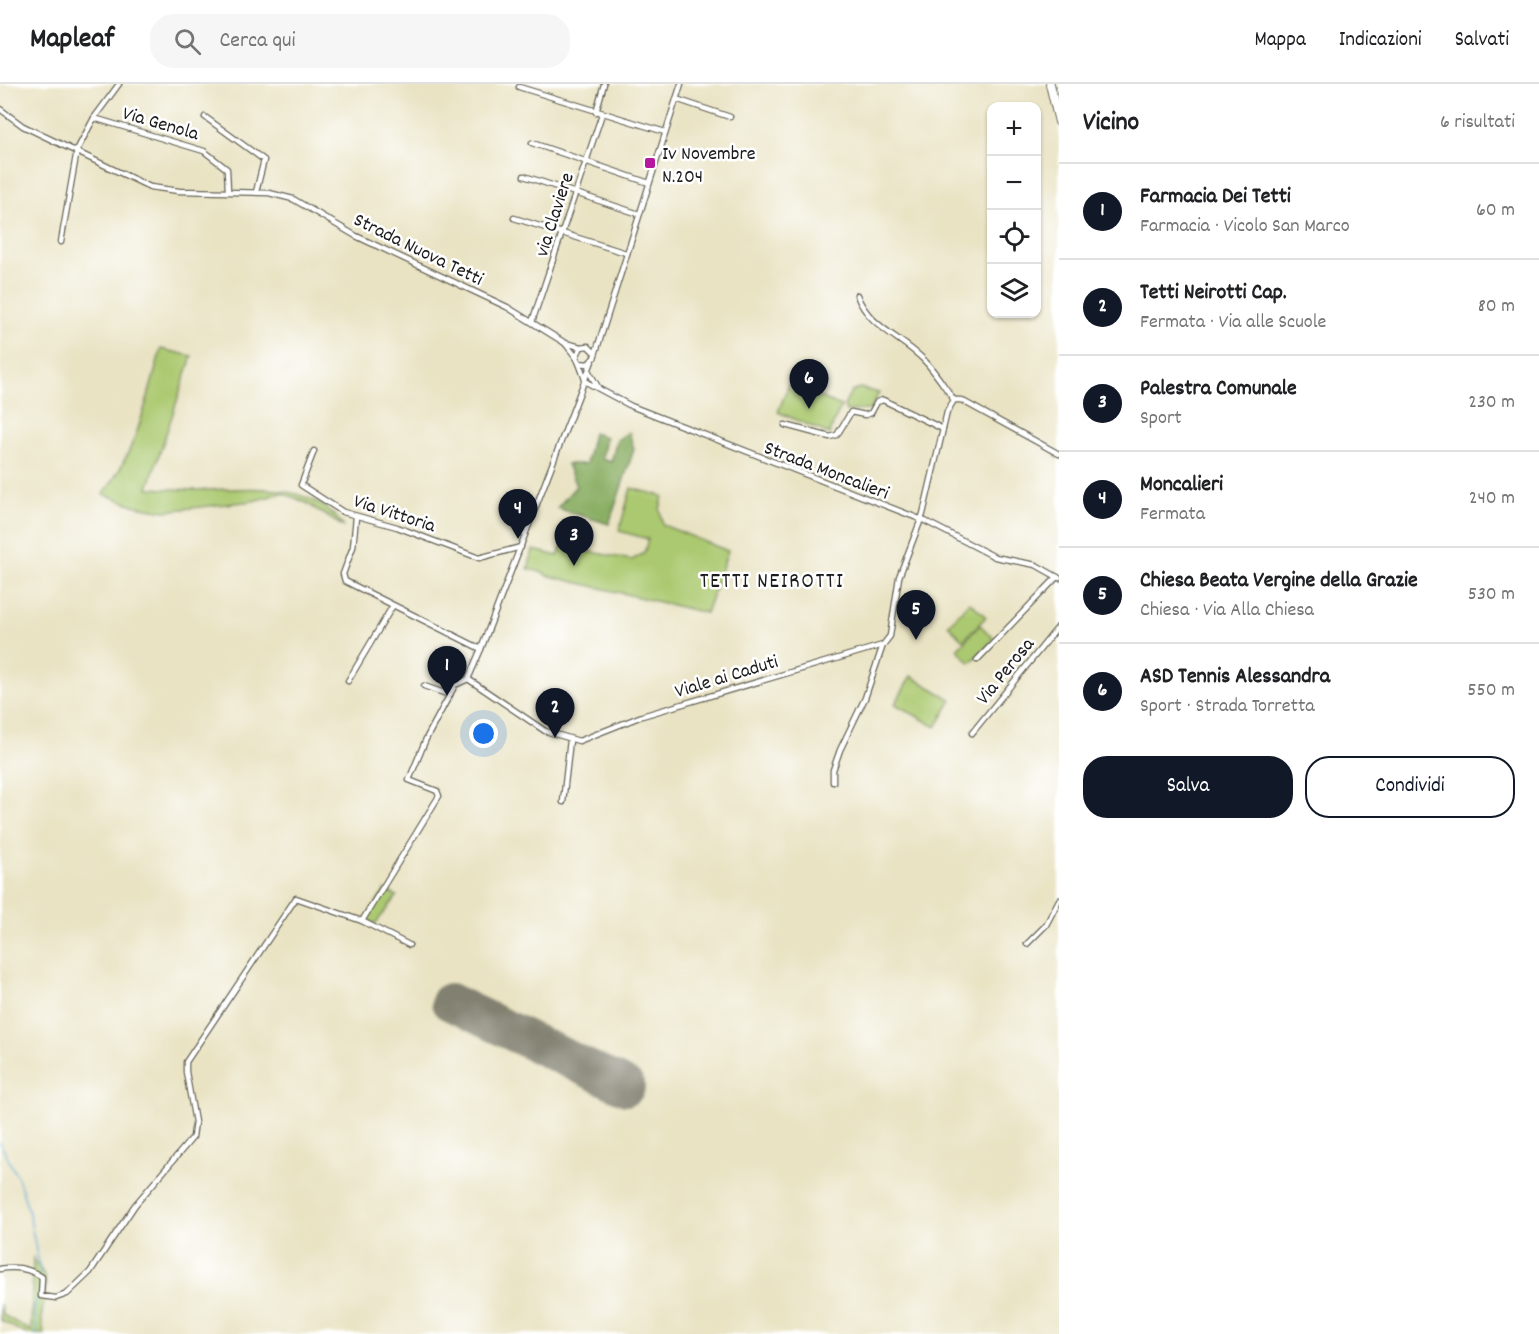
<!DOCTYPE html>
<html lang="it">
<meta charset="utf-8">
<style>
:root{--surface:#fff;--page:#f6f6f6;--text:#202124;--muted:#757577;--line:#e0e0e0;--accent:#111827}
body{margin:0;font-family:Dekko,sans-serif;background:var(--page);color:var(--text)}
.controls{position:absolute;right:18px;top:18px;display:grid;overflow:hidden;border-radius:12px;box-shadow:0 2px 4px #0004}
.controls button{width:54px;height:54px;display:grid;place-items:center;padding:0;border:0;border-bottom:2px solid var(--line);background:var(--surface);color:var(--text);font:30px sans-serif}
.you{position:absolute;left:484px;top:650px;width:21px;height:21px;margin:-15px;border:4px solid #fff;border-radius:50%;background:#1a73e8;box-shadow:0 0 0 9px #1a73e833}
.badge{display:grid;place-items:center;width:39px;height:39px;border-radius:50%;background:var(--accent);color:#fff;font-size:20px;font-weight:700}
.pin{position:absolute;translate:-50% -50px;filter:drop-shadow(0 2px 3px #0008)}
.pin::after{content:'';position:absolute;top:32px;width:21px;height:18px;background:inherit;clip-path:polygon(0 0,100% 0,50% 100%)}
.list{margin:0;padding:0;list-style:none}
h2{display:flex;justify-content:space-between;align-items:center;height:78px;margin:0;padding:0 24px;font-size:26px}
h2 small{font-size:20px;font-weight:400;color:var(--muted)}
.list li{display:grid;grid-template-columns:39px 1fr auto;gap:18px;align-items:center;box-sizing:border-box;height:96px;padding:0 24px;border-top:2px solid var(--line)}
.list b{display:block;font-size:22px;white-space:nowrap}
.list p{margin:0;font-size:20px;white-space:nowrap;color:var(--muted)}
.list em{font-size:20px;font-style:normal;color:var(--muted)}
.actions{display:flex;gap:12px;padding:18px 24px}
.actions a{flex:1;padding:14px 0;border:2px solid var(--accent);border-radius:24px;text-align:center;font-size:21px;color:var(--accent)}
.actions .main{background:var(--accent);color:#fff}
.icon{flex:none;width:33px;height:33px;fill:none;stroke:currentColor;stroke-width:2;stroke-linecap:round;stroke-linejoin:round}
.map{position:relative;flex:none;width:1059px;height:1250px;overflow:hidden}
header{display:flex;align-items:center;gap:36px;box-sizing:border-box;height:84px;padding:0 30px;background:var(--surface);border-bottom:2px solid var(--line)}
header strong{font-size:28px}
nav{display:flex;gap:33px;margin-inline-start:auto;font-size:21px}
.search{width:420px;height:54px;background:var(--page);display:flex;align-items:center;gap:15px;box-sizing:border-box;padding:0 21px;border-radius:24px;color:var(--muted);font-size:22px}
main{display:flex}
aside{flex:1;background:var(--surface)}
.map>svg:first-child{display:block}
.green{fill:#abc970;stroke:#647246;stroke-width:1.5}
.forest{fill:#88ad62;stroke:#52643f;stroke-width:1.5}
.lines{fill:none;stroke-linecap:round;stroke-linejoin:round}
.stream{stroke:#5ba7d4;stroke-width:1.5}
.runway{stroke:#828070;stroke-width:38}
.street-casing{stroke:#646256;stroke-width:7}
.highway-casing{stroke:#646256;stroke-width:10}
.street{stroke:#fff;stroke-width:4.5}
.highway{stroke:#fff;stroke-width:8}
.poi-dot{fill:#b5179e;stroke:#fff;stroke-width:2}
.labels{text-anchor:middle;stroke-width:5;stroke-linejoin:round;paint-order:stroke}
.street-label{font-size:20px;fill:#1c1c1c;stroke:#fff}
.poi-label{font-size:20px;fill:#1c1c1c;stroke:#fff;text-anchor:start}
.quarter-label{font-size:22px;letter-spacing:1.5px;fill:#1c1c1c;stroke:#fff}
</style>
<header>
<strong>Mapleaf</strong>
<div class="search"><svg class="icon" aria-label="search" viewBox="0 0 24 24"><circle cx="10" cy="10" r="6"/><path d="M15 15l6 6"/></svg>Cerca qui</div>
<nav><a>Mappa</a><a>Indicazioni</a><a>Salvati</a></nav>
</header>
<main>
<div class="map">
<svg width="1059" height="1250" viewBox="0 0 1059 1250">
<rect width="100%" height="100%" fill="#fff"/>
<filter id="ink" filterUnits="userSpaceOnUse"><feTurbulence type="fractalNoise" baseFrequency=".0167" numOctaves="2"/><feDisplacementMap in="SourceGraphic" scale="12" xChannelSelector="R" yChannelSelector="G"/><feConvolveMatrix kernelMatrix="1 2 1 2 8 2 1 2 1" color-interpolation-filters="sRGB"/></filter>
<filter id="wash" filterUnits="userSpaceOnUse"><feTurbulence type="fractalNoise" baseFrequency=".008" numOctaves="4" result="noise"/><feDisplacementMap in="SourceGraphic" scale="24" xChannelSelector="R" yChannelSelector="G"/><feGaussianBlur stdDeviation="1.35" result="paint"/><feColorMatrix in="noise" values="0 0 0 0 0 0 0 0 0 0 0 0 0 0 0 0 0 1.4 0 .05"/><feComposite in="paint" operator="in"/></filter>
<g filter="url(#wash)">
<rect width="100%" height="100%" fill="#e9e3c3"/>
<g class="green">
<path d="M161 265 192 272 148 404C168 405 188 406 208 406 255 404 313 398 344 443L305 418 282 409 253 417 165 427 136 422 103 410C136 370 147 315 161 265Z"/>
<path d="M789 300 841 322 829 350 778 328Z"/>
<path d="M860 304 879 309 870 326 846 327 844 322 851 308Z"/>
<path d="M631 404 663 412 660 426 663 441 728 467 706 529 545 491V489L528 485 533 466 558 472 562 462 632 476 644 469 648 455 619 447Z"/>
<path d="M970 518 986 533 963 556 948 541Z"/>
<path d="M980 541 994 555 970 579 957 565Z"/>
<path d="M911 592 952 616 936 643 895 620Z"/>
<path d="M385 806 397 812 375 840 366 835Z"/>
<path d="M33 1174C36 1179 41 1185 44 1191 50 1208 36 1229 45 1250H26L0 1236V1220L3 1231 31 1247Z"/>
</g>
<path class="forest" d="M629 348 634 365 609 440 557 424 576 402 567 380H586L593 349 606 353 602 375 611 378 617 356Z"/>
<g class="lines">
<g class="stream">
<path d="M0 1059 18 1094 28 1125 41 1191"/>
<path d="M37 1250 34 1222 39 1213"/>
</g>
<path class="runway" d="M450 918 626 1003"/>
</g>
</g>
<g filter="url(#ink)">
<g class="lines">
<defs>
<g id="street">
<path d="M519 3 665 48"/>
<path d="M676 15 730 33"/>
<path d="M0 25 23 42 150 103 179 107 269 109 293 115 356 152 507 223 565 259 581 263"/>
<path d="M596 28 604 0"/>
<path d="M205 33 264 76 256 108"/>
<path d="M94 34 204 67 227 85 228 107"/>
<path d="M532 59 649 99"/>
<path d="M524 92 639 130"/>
<path d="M514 134 626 169"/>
<path d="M61 158 77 66 94 34 119 0"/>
<path d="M857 211C868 242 901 253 923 275 935 287 944 302 954 316"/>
<path d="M532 238 602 30"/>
<path d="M565 259 576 273"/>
<path d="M594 268 588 262 581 263 576 273 579 279 588 280 594 274 681 0"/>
<path d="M579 279 586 298"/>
<path d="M589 288 598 303"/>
<path d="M586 298 631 322 925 437 995 473 1036 481 1059 494"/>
<path d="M954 316H961L1059 370"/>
<path d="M785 341 830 353 837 351 851 328 865 331 871 329 877 318 883 316 943 345"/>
<path d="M314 367 301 401 343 428 397 443 479 474 521 463"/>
<path d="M356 433 353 463 343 490 345 497 481 565"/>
<path d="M977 576 1057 493"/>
<path d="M468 595 545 647 579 657 642 632 883 561"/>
<path d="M348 597 392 523"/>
<path d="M424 602 450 611"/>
<path d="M972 649 1059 542"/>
<path d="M833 698V686L840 666 865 614 883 561 890 552 899 493 923 430 947 328 954 316"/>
<path d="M563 718 570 656"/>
<path d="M362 837 409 861"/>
<path d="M1027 860 1046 841 1059 816"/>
<path d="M0 1185C15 1182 29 1184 42 1193L41 1212 56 1214 67 1210 90 1188 135 1121 193 1053 195 1038 186 988V978L296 814 362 837 439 712 437 707 409 696 426 655 455 601 468 595 481 565 592 277"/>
</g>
<path id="highway" d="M1050 0 1059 38"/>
</defs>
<use href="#street" class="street-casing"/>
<use href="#highway" class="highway-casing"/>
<use href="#street" class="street"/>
<use href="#highway" class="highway"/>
</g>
</g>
<rect class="poi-dot" x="644" y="73" width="12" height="12" rx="3"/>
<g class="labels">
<g class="street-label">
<text transform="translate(161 38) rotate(16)" y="7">Via Genola</text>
<text transform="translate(553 130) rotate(-72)" y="7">via Claviere</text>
<text transform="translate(419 164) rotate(26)" y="7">Strada Nuova Tetti</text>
<text transform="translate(827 385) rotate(21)" y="7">Strada Moncalieri</text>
<text transform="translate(395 428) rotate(18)" y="7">Via Vittoria</text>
<text transform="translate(1004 586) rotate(-51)" y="7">Via Perosa</text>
<text transform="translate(726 591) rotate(-17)" y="7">Viale ai Caduti</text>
</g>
<g class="poi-label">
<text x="662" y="75">Iv Novembre<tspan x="662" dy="23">N.204</tspan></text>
</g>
<g class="quarter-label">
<text x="772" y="503">TETTI NEIROTTI</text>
</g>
</g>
</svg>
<div class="controls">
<button>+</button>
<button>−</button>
<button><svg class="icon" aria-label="locate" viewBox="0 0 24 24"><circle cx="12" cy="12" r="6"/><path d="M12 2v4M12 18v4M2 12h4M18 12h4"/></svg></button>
<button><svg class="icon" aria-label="layers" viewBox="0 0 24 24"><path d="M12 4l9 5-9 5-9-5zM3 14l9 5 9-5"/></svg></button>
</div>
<div class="you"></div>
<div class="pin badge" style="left:447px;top:612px">1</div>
<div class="pin badge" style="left:555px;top:654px">2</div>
<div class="pin badge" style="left:574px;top:482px">3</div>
<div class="pin badge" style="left:518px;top:455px">4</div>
<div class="pin badge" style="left:916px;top:556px">5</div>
<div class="pin badge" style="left:809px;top:325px">6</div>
</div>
<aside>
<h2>Vicino<small>6 risultati</small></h2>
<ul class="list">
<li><span class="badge">1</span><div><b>Farmacia Dei Tetti</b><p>Farmacia · Vicolo San Marco</p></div><em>60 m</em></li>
<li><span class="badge">2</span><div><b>Tetti Neirotti Cap.</b><p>Fermata · Via alle Scuole</p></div><em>80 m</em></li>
<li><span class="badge">3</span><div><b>Palestra Comunale</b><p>Sport</p></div><em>230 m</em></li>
<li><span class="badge">4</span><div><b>Moncalieri</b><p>Fermata</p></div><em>240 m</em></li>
<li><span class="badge">5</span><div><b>Chiesa Beata Vergine della Grazie</b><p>Chiesa · Via Alla Chiesa</p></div><em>530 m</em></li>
<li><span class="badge">6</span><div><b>ASD Tennis Alessandra</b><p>Sport · Strada Torretta</p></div><em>550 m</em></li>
</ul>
<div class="actions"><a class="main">Salva</a><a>Condividi</a></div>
</aside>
</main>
